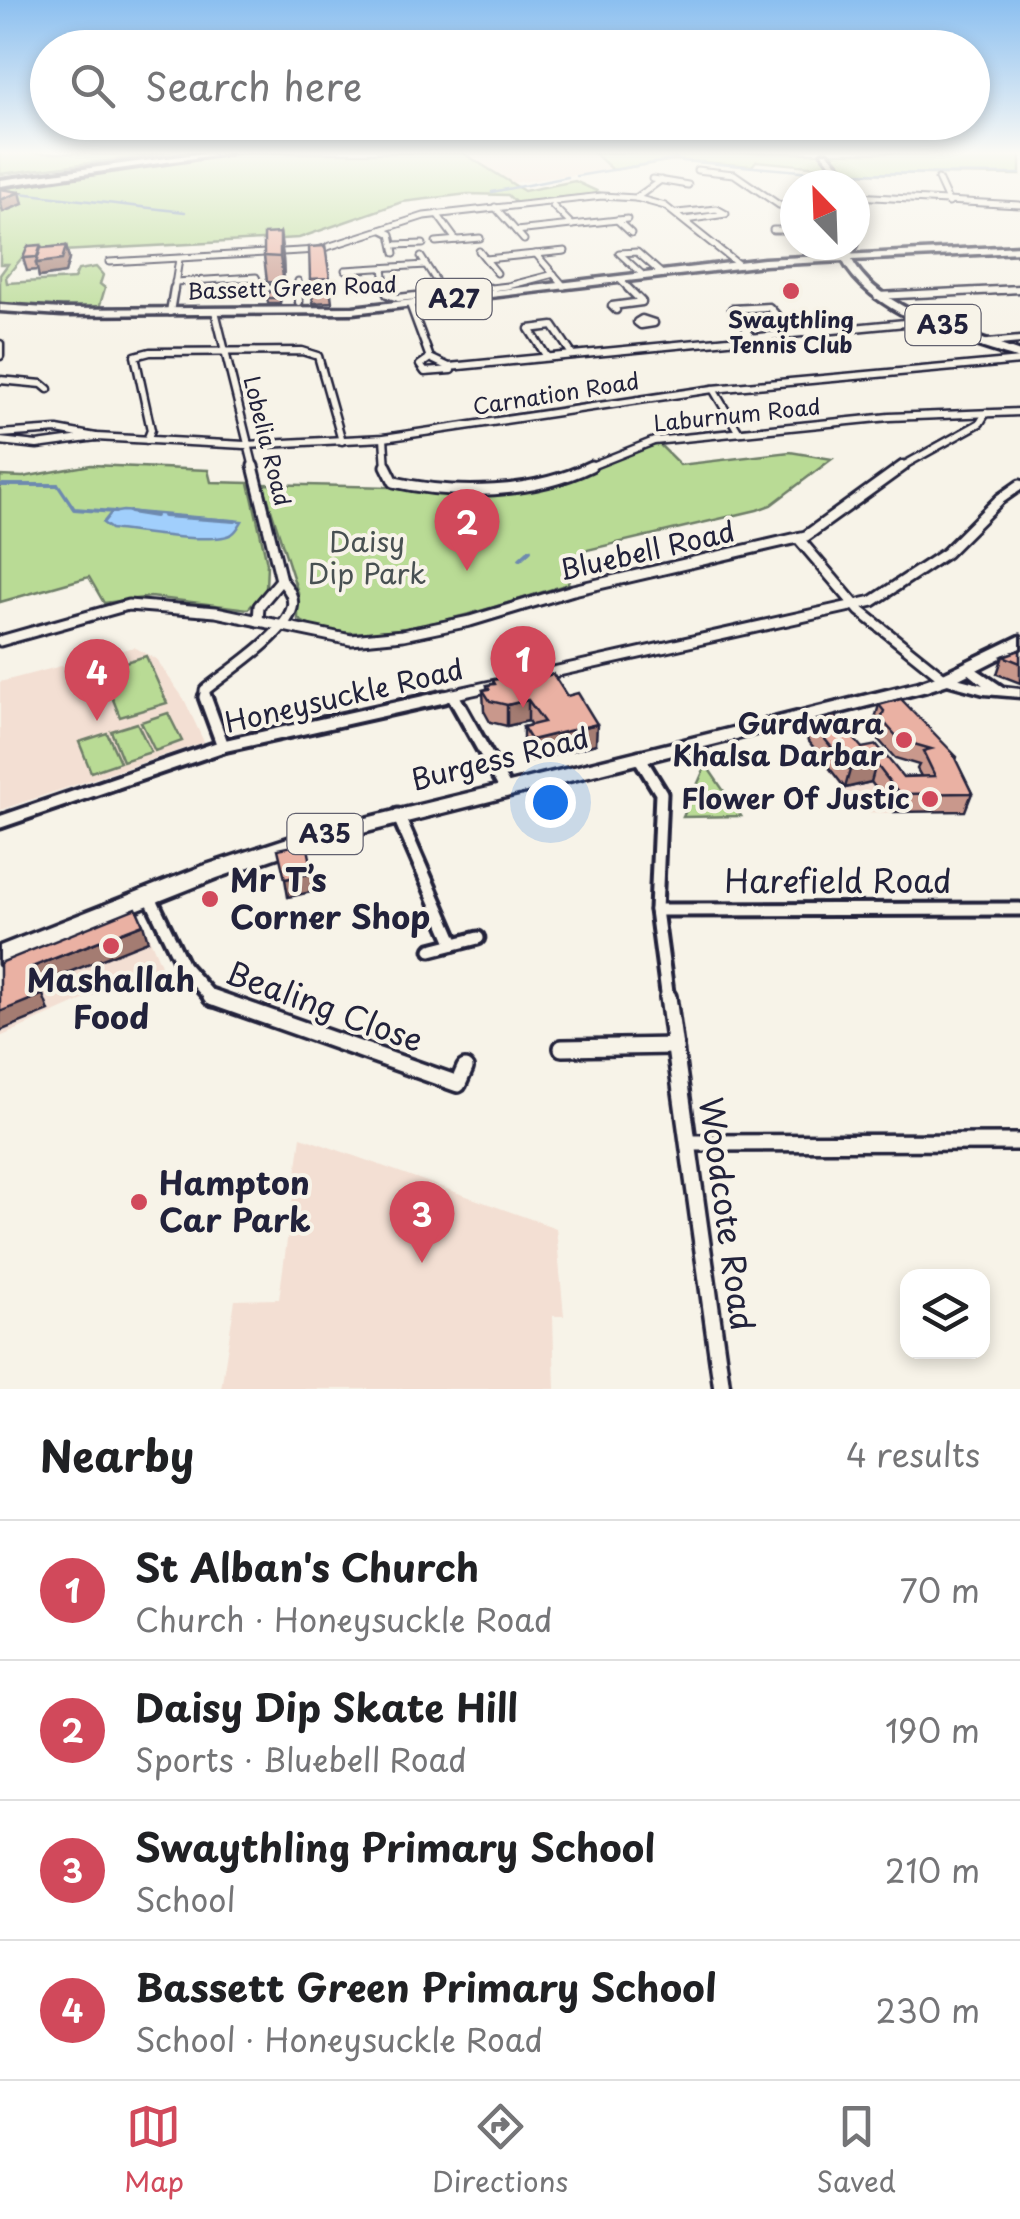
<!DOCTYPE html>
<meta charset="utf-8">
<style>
:root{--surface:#fff;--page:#f2f2f2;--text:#202124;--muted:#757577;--line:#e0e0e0;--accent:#d1495b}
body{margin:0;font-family:"Playpen Sans",sans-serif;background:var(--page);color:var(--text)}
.controls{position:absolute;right:30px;bottom:30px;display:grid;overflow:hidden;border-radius:20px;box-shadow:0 5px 15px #0003}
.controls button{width:90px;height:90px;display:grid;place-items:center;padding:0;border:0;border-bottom:2px solid var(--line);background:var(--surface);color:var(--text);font:50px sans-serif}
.compass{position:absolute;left:780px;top:170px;width:90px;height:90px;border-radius:50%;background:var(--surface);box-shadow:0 5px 15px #0003;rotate:337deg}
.you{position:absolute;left:550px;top:802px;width:35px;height:35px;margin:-25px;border:8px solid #fff;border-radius:50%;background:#1a73e8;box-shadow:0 0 0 15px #1a73e833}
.badge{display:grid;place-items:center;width:65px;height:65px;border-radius:50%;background:var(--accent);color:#fff;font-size:32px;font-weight:700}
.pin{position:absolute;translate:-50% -82px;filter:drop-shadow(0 2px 5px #0008)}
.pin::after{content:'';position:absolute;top:52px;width:35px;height:30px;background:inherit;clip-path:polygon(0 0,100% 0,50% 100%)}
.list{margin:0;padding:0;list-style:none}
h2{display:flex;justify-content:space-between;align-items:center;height:130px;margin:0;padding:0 40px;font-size:42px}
h2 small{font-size:32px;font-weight:400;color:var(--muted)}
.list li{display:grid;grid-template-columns:65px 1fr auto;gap:30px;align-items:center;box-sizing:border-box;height:140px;padding:0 40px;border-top:2px solid var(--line)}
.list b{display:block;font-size:38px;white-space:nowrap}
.list p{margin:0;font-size:32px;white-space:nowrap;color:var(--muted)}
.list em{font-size:32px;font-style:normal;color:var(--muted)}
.icon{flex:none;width:55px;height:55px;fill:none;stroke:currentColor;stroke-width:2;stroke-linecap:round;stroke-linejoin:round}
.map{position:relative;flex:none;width:1020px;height:1389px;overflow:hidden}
.search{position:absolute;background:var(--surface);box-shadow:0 5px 15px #0003;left:30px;right:30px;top:30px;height:110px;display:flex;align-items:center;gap:25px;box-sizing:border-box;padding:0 35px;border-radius:55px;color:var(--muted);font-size:38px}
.sheet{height:690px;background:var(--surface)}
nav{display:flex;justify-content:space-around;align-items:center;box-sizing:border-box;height:140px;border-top:2px solid var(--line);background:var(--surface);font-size:28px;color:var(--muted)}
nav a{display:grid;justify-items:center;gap:5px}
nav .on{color:var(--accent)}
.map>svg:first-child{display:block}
.built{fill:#f3dfd3}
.green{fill:#b9db95;stroke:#6e7e68;stroke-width:2.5}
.water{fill:#a1cffc;stroke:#6e8aaf;stroke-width:2.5}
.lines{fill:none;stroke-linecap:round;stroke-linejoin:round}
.stream-far1{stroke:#6e8aaf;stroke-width:2.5}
.stream{stroke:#6e8aaf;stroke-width:4}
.minor-far4-casing{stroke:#22223b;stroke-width:9}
.minor-far3-casing{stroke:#22223b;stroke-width:11}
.minor-far2-casing{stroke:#22223b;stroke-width:15}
.minor-far1-casing{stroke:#22223b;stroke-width:19}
.minor-casing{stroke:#22223b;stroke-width:22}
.tertiary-casing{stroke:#22223b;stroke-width:7}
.primary-casing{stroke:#22223b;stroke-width:7}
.motorway-casing{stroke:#22223b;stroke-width:8}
.minor-far4{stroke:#f7f3e8;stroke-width:5}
.minor-far3{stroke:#f7f3e8;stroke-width:6}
.minor-far2{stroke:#f7f3e8;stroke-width:9}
.minor-far1{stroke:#f7f3e8;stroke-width:11}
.minor{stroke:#f7f3e8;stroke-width:15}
.tertiary{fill:#f7f3e8;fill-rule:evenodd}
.primary{fill:#f7f3e8;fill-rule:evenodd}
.motorway{fill:#f7f3e8;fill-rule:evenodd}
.wall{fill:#c9988c;stroke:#22223b;stroke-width:2.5}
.shaded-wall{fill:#a47c72;stroke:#22223b;stroke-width:2.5}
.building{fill:#eab1a3;stroke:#22223b;stroke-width:2.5}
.poi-dot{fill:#d1495b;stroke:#f7f3e8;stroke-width:4}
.labels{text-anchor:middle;stroke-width:8;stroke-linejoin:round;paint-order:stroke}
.far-street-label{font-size:22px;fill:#22223b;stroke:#f7f3e8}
.far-poi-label{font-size:22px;font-weight:bold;fill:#22223b;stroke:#f7f3e8}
.shield{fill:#f7f3e8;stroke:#62616f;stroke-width:2.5}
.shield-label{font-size:25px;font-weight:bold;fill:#22223b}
.park-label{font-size:28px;fill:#485052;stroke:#f7f3e8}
.street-label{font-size:28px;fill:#22223b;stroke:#f7f3e8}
.poi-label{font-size:28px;font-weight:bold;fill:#22223b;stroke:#f7f3e8;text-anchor:end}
.near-poi-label{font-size:32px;font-weight:bold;fill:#22223b;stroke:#f7f3e8;text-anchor:start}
.near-street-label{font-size:32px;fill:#22223b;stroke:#f7f3e8}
</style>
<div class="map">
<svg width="1020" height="1389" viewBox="0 0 1020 1389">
<rect width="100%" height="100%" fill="#f7f3e8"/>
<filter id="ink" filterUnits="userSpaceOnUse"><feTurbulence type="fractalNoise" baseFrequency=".01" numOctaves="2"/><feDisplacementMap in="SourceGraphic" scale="20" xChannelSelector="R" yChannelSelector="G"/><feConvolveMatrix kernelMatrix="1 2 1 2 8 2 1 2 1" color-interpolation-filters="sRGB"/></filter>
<g filter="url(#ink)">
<g class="built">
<path d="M463 153H594L613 170 512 183Z"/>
<path d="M134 647 156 659 184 699 204 742 0 810V682Z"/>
<path d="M824 722 855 762 893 813 861 812 797 728Z"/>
<path d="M143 923 161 965 0 1037V980Z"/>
<path d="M301 1137 556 1228 564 1316H553L555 1389H221L235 1300 279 1299Z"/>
</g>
<g class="green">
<path d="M0 153H171L0 174Z"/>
<path d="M247 153H463L524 191 575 181 601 193 516 203 508 195 468 194 402 202 299 238 26 253 6 277 7 283 74 279 78 270 96 267 103 275 100 284 105 288 99 308 0 304V275L8 264H0V187Z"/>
<path d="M594 153H823L833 161 831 168 756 161 752 166 674 160 613 170Z"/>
<path d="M831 153H1020V175L849 173Z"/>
<path d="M659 444 680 465 790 452 832 459 771 505 757 510 587 550 570 571 568 584C506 603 354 658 298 619V593L263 484 525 490 569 480 612 458Z"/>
<path d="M91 465 208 470 211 482 249 483 267 563 266 590 248 609 151 597 104 603 89 577 0 602V476L23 477Z"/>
<path d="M146 656 167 703 120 717 101 669Z"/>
<path d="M168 713 182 741 155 751 141 722Z"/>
<path d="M137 723 151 752 123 761 111 731Z"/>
<path d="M107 733 120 762 91 772 79 742Z"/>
<path d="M706 765 741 816 683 817Z"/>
</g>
<path class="water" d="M123 511 242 521C239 526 237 531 232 534 215 545 134 532 111 529L103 523 111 513Z"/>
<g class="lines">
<g class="stream-far1">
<path d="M663 153 683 161 824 173"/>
<path d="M837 173 1020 174"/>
<path d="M577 176 671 160"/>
<path d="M492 192 568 177"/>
<path d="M20 193 185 212"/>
</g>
<g class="stream">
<path d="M0 485H58L74 509 115 512"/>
<path d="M130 512 155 516"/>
<path d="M164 516 235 521"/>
<path d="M520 559 530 550"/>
</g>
<defs>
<g id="minor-far4">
<path d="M697 170 734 174 779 205 795 208"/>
<path d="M652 179 688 185"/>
<path d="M938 179 949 203"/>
<path d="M855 196 1020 205"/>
<path d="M636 198 661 180"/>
<path d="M553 206 572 225"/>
<path d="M495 207 524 240"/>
<path d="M677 213 717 209 726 214 685 220"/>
<path d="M437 214 456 240"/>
<path d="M617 220 631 233"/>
<path d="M383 230 391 234 395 253"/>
<path d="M773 230H795"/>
<path d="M516 231 627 219"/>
<path d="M436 242 480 238"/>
<path d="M394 245 423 244"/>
<path d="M479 251 497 273"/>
<path d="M536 254 564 286"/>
<path d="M421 257 435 279"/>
<path d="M486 259 565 251"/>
<path d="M109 262 318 250 424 216 602 196 636 198 665 206 739 265"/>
<path d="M383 268 386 291"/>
<path d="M345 270 426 265"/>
<path d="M644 276 619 253 637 252 662 274"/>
<path d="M619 279 631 291"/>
<path d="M298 281V291"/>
<path d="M175 282 256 277 263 291"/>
<path d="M174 291 179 259"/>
<path d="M466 291 508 286 554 274"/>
<path d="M988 291 1020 289"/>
</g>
<g id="minor-far3">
<path d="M262 288 299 292"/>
<path d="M298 288 299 302"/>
<path d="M386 288 387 294 398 298 489 288"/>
<path d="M877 296 1020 289"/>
<path d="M410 304 430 358 449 367 926 321"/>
<path d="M616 310 612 306 642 302 628 288"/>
<path d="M215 311 254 468"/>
<path d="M170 312 174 288"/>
<path d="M642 319 654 323 641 325 637 322Z"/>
<path d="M750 335 732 309 769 307 792 332"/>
<path d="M988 343 1020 340"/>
<path d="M0 344V356"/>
<path d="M547 357 529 329 553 326 572 354"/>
<path d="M430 358 420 365 425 372 451 370"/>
<path d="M0 380 42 384 48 389"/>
<path d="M713 389 738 431"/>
<path d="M0 434 57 430 96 437 37 445 0 441"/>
<path d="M96 437 245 445 384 438 713 389 1020 361"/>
<path d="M384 438 386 468"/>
<path d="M147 440 151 430 135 356 150 352 302 351 318 356 342 441"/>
<path d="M586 468 654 441 889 417 1020 412"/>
<path d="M899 468 980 423 986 413"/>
</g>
<g id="minor-far2">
<path d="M386 466 394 482C456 496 534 494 591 466"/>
<path d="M798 538 860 611 945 679"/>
<path d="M258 621 259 606 281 580"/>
<path d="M0 641 128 605 216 612 351 640 403 635 470 621 573 590 806 536 903 466"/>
<path d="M531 677 873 601 946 553 1000 499 1020 485"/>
<path d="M453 694 456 699"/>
<path d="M205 699V690C227 672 285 635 292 608 295 597 288 588 281 580L253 466"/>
<path d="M432 699 500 684"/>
</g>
<g id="minor-far1">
<path d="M205 697 223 746"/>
<path d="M454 697 505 788"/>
<path d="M639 757 661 793 656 910 668 1000"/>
<path d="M398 815 454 944"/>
<path d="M0 822 223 746 444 697"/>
<path d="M150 897 183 966 213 1000"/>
<path d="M656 910 1020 909"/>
<path d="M431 950 478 938"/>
</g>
<g id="minor">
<path d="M211 997 458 1084 465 1068"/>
<path d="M668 997 722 1389"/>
<path d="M562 1048 675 1046"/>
<path d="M689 1143 1020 1142"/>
</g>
<g id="tertiary">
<path d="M822 153H828L840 167 821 185H814L833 167Z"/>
<path d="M856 243 857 245 849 260H843L849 245Z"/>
<path d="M969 664 1003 687 1020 689V697L984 694 940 682 938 679 945 675 983 685 962 668Z"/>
</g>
<g id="primary">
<path d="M1020 246V252L852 260C879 311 969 333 1020 352V359C965 343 870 314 843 261L764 265 353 313 62 315 0 311V305L62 309 353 307 764 259Z"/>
<path d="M1020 636V648L951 683 927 691 307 847 217 878 0 964V946L203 866 297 835 916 683 939 675Z"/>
</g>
<path id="motorway" d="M205 153H229L0 186V180Z"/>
</defs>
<use href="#minor-far4" class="minor-far4-casing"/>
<use href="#minor-far3" class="minor-far3-casing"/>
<use href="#minor-far2" class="minor-far2-casing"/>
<use href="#minor-far1" class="minor-far1-casing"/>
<use href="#minor" class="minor-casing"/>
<use href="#tertiary" class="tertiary-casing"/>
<use href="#primary" class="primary-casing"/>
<use href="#motorway" class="motorway-casing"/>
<use href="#minor-far4" class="minor-far4"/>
<use href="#minor-far3" class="minor-far3"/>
<use href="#minor-far2" class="minor-far2"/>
<use href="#minor-far1" class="minor-far1"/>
<use href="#minor" class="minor"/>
<use href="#tertiary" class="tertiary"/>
<use href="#primary" class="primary"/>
<use href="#motorway" class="motorway"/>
</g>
<g class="wall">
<path d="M280 233 283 259 284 283 267 282 264 256Z"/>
<path d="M66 246 69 259 65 273 39 277 38 270 27 271 23 258 42 248Z"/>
<path d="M325 246 332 302 313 303 310 279Z"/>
<path d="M282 293 280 303H268L267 298Z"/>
<path d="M1020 650V683L997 674 1003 656Z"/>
<path d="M542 677 596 744 531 761 523 748V727L531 725 528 721 507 726 490 722 484 711 483 690 487 689V685L493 684V680Z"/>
<path d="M879 705 957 757 956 761 972 793 965 811 894 812 871 782 845 788 807 739 811 722 862 748 903 777 921 776 917 769 919 765 895 758 876 737 878 727 874 722Z"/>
</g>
<g class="shaded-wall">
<path d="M20 192 23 204 3 212 0 200Z"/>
<path d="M280 233 283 259 284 283 280 257Z"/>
<path d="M41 245 44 258 66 246 69 259 65 273 39 277 36 263H39Z"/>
<path d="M528 700V721L507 726V705Z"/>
<path d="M597 724 596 744 531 761V740Z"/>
<path d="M876 764 871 782 845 788 850 770Z"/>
<path d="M313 873 316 891 288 897 285 879Z"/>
<path d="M143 924 148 941 39 984 49 1011 0 1031V1012L32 967Z"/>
</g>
<g class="building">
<path d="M0 189 20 192 0 200Z"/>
<path d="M280 233V257L264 256V234Z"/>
<path d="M41 245 37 257 23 258 28 246Z"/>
<path d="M66 246 62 260 36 263 41 248Z"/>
<path d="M325 246 330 278 310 279 309 247Z"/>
<path d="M270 291 282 293 280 298H267Z"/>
<path d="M1020 650V663L1003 656Z"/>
<path d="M538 670 542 677 553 674 567 696 578 693 597 724 531 740 523 727 544 722 528 700 507 705 490 701 483 690 489 689 487 685 495 684 493 680Z"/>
<path d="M901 699 957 757 954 756 972 793 899 794 876 764 850 770 811 722 835 716 862 748 877 745 903 777 935 776 923 751 931 749 900 740 881 719 884 711 879 705Z"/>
<path d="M307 843 313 873 285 879 278 849Z"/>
<path d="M136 908 143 924 32 967 42 995 0 1012V963Z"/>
</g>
</g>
<linearGradient id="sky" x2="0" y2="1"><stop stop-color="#8bbff0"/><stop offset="0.44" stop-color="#fbfaf5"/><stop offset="1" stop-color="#fbfaf5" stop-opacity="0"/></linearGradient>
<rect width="1020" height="347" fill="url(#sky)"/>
<g class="poi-dot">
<circle cx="791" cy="291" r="10"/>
<circle cx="904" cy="740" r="10"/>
<circle cx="930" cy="799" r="10"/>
<circle cx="210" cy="899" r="10"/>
<circle cx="111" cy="946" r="10"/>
<circle cx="139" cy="1202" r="10"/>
</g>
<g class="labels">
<g class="far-street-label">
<text transform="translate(292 288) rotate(-2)" y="8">Bassett Green Road</text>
<text transform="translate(556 394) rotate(-9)" y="8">Carnation Road</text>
<text transform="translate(737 415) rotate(-6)" y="8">Laburnum Road</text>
<text transform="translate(267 441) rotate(76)" y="8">Lobelia Road</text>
</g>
<g class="far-poi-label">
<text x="791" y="328">Swaythling<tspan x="791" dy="25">Tennis Club</tspan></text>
</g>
<g class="shield">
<rect x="416.5" y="279" width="75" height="40" rx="8"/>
<rect x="905.5" y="305" width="75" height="40" rx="8"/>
<rect x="287.5" y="814" width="75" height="40" rx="8"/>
</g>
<g class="shield-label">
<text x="454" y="308">A27</text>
<text x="943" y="334">A35</text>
<text x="325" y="843">A35</text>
</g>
<g class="park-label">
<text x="367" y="552">Daisy<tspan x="367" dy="32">Dip Park</tspan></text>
</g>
<g class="street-label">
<text transform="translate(647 551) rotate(-13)" y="10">Bluebell Road</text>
<text transform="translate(344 696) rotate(-13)" y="10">Honeysuckle Road</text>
<text transform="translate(500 759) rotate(-14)" y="10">Burgess Road</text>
</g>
<g class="poi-label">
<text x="884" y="734">Gurdwara<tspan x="884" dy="32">Khalsa Darbar</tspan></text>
<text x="910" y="809">Flower Of Justic</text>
</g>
<g class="near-poi-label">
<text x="230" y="892">Mr T’s<tspan x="230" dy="37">Corner Shop</tspan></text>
<text x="111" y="992" text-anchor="middle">Mashallah<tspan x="111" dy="37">Food</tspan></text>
<text x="159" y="1195">Hampton<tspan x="159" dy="37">Car Park</tspan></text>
</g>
<g class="near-street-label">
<text x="838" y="893">Harefield Road</text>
<text transform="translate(324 1007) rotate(20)" y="11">Bealing Close</text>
<text transform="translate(726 1214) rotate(82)" y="11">Woodcote Road</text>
</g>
</g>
</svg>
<div class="controls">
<button><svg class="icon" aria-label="layers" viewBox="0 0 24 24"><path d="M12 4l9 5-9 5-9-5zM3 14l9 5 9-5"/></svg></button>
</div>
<svg class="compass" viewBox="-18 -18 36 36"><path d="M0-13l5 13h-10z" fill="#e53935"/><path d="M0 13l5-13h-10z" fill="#757577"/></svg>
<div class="you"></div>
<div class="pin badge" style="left:523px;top:708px">1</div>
<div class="pin badge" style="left:467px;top:571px">2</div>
<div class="pin badge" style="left:422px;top:1263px">3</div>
<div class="pin badge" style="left:97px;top:721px">4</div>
<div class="search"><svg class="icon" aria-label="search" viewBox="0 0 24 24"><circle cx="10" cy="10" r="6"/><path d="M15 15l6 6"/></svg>Search here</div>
</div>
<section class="sheet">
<h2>Nearby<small>4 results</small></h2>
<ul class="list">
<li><span class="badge">1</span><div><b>St Alban's Church</b><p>Church · Honeysuckle Road</p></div><em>70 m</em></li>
<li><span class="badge">2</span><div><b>Daisy Dip Skate Hill</b><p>Sports · Bluebell Road</p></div><em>190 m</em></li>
<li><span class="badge">3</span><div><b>Swaythling Primary School</b><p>School</p></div><em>210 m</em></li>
<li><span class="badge">4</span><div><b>Bassett Green Primary School</b><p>School · Honeysuckle Road</p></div><em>230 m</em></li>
</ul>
</section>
<nav>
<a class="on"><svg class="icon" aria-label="map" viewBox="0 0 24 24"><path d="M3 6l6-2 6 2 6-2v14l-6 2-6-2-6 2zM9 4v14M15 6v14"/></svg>Map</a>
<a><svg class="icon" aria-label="directions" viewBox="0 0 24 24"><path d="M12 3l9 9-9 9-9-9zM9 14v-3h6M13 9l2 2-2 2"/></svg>Directions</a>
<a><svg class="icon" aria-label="saved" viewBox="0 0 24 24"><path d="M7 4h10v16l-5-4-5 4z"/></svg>Saved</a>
</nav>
